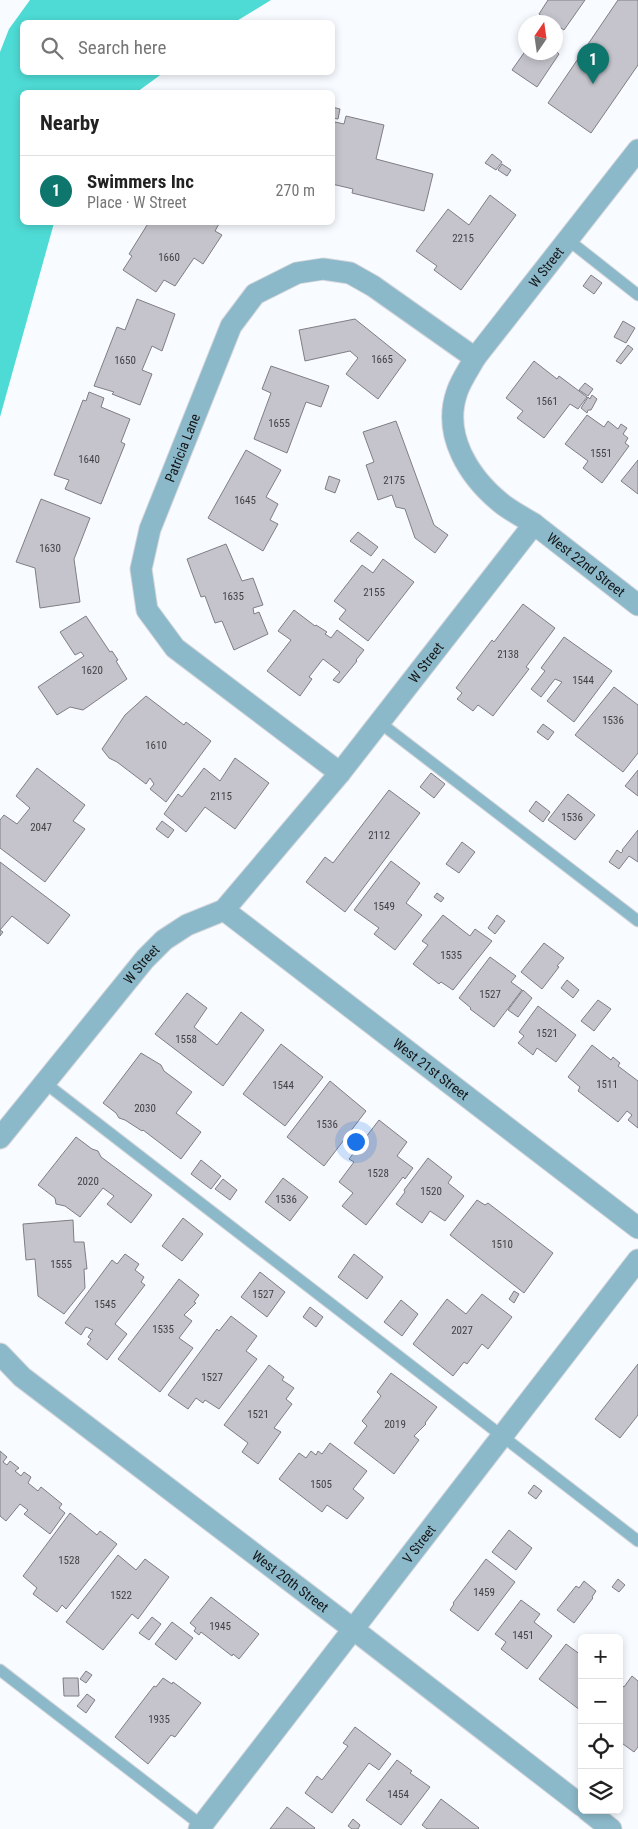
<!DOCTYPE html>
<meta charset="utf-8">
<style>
:root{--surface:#fff;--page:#f6f6f6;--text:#222;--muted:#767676;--line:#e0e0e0;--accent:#0f766e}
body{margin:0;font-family:"Roboto Condensed",sans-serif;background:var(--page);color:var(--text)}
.controls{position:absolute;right:15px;bottom:15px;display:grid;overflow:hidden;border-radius:8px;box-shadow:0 2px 8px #0003}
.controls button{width:45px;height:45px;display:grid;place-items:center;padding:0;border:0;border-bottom:1px solid var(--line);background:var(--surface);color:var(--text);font:25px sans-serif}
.compass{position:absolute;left:518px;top:15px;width:45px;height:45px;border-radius:50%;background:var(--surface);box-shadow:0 2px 8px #0003;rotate:13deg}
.you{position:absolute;left:355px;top:1141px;width:18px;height:18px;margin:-12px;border:4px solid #fff;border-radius:50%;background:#1a73e8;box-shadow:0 0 0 8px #1a73e833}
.badge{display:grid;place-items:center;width:32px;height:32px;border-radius:50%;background:var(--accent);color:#fff;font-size:16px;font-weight:700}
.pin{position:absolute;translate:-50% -41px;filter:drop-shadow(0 1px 2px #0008)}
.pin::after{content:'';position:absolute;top:26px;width:18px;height:15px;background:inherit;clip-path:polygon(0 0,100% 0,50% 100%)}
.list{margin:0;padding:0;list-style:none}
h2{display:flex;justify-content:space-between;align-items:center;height:65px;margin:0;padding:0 20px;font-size:21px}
h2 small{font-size:16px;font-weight:400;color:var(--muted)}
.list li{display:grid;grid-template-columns:32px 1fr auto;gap:15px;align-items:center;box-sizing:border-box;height:70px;padding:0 20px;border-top:1px solid var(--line)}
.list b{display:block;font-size:19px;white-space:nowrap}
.list p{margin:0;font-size:16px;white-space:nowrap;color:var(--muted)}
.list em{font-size:16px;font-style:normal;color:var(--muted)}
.icon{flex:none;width:28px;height:28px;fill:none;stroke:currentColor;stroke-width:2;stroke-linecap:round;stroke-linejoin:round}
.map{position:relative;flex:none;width:638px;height:1829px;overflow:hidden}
.search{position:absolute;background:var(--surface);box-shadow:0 2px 8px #0003;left:20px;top:20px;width:315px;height:55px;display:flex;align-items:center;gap:12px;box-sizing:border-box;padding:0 18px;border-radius:8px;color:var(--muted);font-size:19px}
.panel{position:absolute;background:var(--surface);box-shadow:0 2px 8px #0003;left:20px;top:90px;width:315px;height:135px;border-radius:8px}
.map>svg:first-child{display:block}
.water{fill:#4edbd5}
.building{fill:#c5c4cc;stroke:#7f7e85}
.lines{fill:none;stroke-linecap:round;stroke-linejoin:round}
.lane-casing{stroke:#d4d6da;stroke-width:13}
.street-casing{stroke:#d4d6da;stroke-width:23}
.lane{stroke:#8cb9ca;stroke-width:11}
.street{stroke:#8cb9ca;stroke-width:21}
.labels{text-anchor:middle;stroke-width:4;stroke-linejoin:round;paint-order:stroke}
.number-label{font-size:11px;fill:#404245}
.street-label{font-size:14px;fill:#141618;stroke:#fff}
</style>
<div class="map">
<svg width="638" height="1829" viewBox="0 0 638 1829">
<rect width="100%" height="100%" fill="#f8fbff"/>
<path class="water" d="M30 0H271L235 22H22V72L163 73 137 92H22V222L54 223 0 417V52L9 29Z"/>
<g class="building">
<path d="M548 0H585L564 30 556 25V22H552L539 14Z"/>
<path d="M618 0H638V65L591 133 548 103Z"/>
<path d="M526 50V52L556 51 559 54 537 87 512 70Z"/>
<path d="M332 107 340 109 338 119 332 118Z"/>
<path d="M346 116 384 125 376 159 433 174 424 211 352 193 353 189 332 184V134L335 122 344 124Z"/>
<path d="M492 154 502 162 496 170 485 163Z"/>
<path d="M502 164 511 170 507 176 498 170Z"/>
<path d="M490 195 516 215 461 290 434 270 437 266 416 251 448 209 469 225Z"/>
<path d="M149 222H220L215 231 222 235 203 264 194 258 175 286 164 280 156 292 123 270 132 256 129 254Z"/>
<path d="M591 275 602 283 594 294 583 286Z"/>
<path d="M137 299 175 314 162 351 152 346 142 370 152 374 140 405 112 394 114 392 94 386 117 327 125 330Z"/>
<path d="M355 319 406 360 378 399 346 374 358 358 350 351 305 361 299 330Z"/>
<path d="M623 321 635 328 626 343 614 337Z"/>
<path d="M628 345 633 349 621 364 616 361Z"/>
<path d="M534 361 557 379 559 376 587 397 578 409 570 404 544 438 517 418 523 411 506 398Z"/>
<path d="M271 366 329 386 321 407 306 402 287 453 254 439 271 393 262 389Z"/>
<path d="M585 383 593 389 588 396 579 390Z"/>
<path d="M89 392 104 398 101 407 130 419 121 442 125 444 101 504 65 489 69 480 54 475 83 400 86 401Z"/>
<path d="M592 395 597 399 591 410H588L587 413 581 408 588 397 590 399Z"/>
<path d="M587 415 604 427 608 421 618 429 621 424 627 428 623 434 628 438 625 443 629 446 602 483 583 468 588 461 565 444Z"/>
<path d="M396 421 434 525 448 535 435 553 415 538 405 509 396 507 392 495 378 500 366 465 374 462 363 432Z"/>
<path d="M246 450 281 470 266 497 278 504 270 520 278 524 263 551 208 518Z"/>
<path d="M638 460V494L621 481Z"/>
<path d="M329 476 340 480 335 493 325 489Z"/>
<path d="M41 499 90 518 74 559 80 602 40 608 35 568 16 562Z"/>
<path d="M358 532 378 547 371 556 350 541Z"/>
<path d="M226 544 242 581 253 578 263 605 253 608 254 614 259 612 268 634 234 650 222 621 215 623 205 596 201 597 187 559Z"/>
<path d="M383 559 414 582 368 641 339 619 346 610 334 601 362 565 373 573Z"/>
<path d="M523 604 555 628 526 667 529 669 493 716 478 705 473 711 457 699 462 693 456 688 492 640 494 642Z"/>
<path d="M294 610 315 626 316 625 327 632 325 634 331 638 337 630 364 650 356 660 357 661 339 683 333 680 340 672 323 659 309 677 312 679 300 696 267 671 291 640 278 631Z"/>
<path d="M86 616 110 652 112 651 118 660 116 661 127 679 83 710 70 707 57 715 38 687 84 656 81 652 75 655 60 632Z"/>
<path d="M564 637 612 671 574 722 547 701 562 682 555 679 541 697 531 689 545 671 541 668Z"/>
<path d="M614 687 638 705V753L623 772 575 735Z"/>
<path d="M146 696 184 725 186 722 211 741 166 802 150 789 154 784 150 778 146 784 117 762 109 758 102 749 125 715Z"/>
<path d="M543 724 554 732 548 740 537 732Z"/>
<path d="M235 758 269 783 235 829 205 807 186 832 164 814 178 794 182 797 204 768 220 781Z"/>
<path d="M37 768 85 805 73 821 85 829 45 882 0 848V820L4 815 17 824 30 808 16 796Z"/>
<path d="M638 770V796L625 786Z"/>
<path d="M431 773 445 784 434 798 420 787Z"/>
<path d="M389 790 420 813 345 912 306 882 325 857 333 863Z"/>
<path d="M568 794 595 815 575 840 548 820Z"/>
<path d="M536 801 550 812 543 822 529 811Z"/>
<path d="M162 821 174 830 168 838 156 829Z"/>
<path d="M638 830V862L629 856 619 869 609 862 617 850 621 853 623 851 622 850Z"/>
<path d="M462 842 475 852 459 873 446 864Z"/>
<path d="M391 861 420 883 406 903 422 915 395 950 374 934 379 928 354 910Z"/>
<path d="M0 862 70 915 48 944 12 916 0 930 3 932 0 936Z"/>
<path d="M437 893 444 898 441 902 434 897Z"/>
<path d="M443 915 470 936 475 929 492 941 453 990 441 982 439 984 413 964 428 945 422 941Z"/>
<path d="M497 915 505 921 495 934 488 928Z"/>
<path d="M544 943 564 958 557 966 559 967 542 989 521 972Z"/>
<path d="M490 957 516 976 511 982 522 990 494 1027 470 1009 471 1008 459 998Z"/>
<path d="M567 980 579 990 573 998 561 988Z"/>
<path d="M523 990 532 998 518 1017 508 1010Z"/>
<path d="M187 993 207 1008 194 1027 217 1045 241 1012 264 1030 223 1086 155 1034Z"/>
<path d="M598 1000 611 1009 594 1031 581 1021Z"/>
<path d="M538 1006 576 1035 556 1062 537 1048 533 1055 518 1043 524 1036 519 1032Z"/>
<path d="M281 1044 323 1077 285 1126 243 1094Z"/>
<path d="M592 1045 611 1060 613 1057 620 1063 618 1066 638 1081V1128L628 1120 632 1115 627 1111 618 1122 578 1091 580 1087 568 1077Z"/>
<path d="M141 1053 161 1065 164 1071 192 1092 176 1113 201 1132 181 1159 143 1130 142 1131 125 1120 119 1118 116 1113 103 1103Z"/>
<path d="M330 1081 366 1111 324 1166 287 1137Z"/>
<path d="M379 1120 407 1142 397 1156 413 1168 405 1179 403 1177 366 1225 342 1206 353 1193 339 1182 354 1162 349 1159Z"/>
<path d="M76 1137 92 1149 98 1151 101 1157 152 1195 131 1223 107 1204 114 1196 103 1188 80 1217 65 1206 56 1204 55 1198 38 1185Z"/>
<path d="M428 1158 452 1177 448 1183 464 1196 445 1221 430 1211 422 1223 396 1204 405 1192 404 1190Z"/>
<path d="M201 1160 221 1176 211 1189 191 1174Z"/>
<path d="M283 1178 308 1197 290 1221 265 1202Z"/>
<path d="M223 1179 237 1190 230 1200 215 1189Z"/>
<path d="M477 1200 485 1205 488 1203 553 1253 524 1293 450 1235Z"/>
<path d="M183 1218 203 1234 182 1261 162 1246Z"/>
<path d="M73 1220 74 1242H84L87 1269H84L85 1288 64 1314 38 1296 35 1259 26 1260 23 1224Z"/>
<path d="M125 1254 139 1264 135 1270 144 1277 141 1282 145 1285 115 1324 127 1334 107 1360 87 1344 91 1339 88 1337 93 1330 86 1327 81 1335 65 1323 112 1260 117 1264Z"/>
<path d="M354 1254 383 1277 367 1299 338 1277Z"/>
<path d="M260 1272 285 1292 267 1317 241 1297Z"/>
<path d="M179 1279 199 1295 194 1302 196 1303 184 1315 192 1321 179 1338 193 1348 160 1392 118 1359Z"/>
<path d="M514 1291 519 1294 514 1303 509 1299Z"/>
<path d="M482 1294 512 1317 488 1349 482 1344 467 1364 464 1362 453 1376 413 1344 447 1299 466 1314Z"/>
<path d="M401 1300 418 1314 402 1336 384 1322Z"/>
<path d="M310 1307 323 1317 316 1327 303 1317Z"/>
<path d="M231 1316 257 1336 246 1351 257 1359 219 1409 205 1400 203 1403 196 1398 188 1409 168 1395 217 1329 219 1331Z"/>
<path d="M638 1364V1415L620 1438 595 1419Z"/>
<path d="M269 1365 284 1377 282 1380 294 1388 286 1399 292 1404 274 1428 281 1432 258 1464 242 1452 248 1443 224 1425Z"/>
<path d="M391 1373 437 1407 425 1423 426 1424 414 1436 419 1440 394 1474 354 1443 367 1426 362 1421 381 1396 377 1392Z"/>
<path d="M330 1443 367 1471 353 1489 364 1498 347 1519 327 1505 322 1512 279 1479 299 1453 306 1458 311 1451 316 1455 318 1451 322 1454Z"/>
<path d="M0 1451 7 1457 3 1462 7 1465 10 1461 19 1468 15 1471 21 1476 24 1472 31 1477 28 1483 38 1491 41 1487 62 1504 59 1508 65 1513 50 1534 24 1514 28 1510 20 1504 6 1521 0 1516Z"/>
<path d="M534 1485 542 1491 536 1499 528 1493Z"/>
<path d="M70 1513 97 1535 100 1531 117 1544 66 1609 62 1605 57 1612 33 1594 37 1588 23 1576Z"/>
<path d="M509 1530 532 1548 516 1570 492 1552Z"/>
<path d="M118 1555 136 1570 145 1559 169 1577 138 1619 132 1614 103 1650 66 1622Z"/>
<path d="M486 1559 515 1582 478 1631 450 1610 454 1604 453 1603Z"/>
<path d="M618 1579 625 1585 619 1592 612 1587Z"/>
<path d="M584 1581 596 1591 592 1597 593 1598 574 1623 557 1610 576 1586 579 1588Z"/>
<path d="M211 1597 259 1634 239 1659 233 1654 232 1656 201 1632 199 1635 194 1631 196 1628 190 1623Z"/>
<path d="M521 1600 540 1614 534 1622 552 1636 527 1669 501 1649 506 1642 495 1634Z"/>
<path d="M152 1617 161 1624 149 1640 139 1633Z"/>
<path d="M172 1622 193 1638 176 1660 155 1644Z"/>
<path d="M566 1644 581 1655 582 1653 580 1710 539 1679Z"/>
<path d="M86 1671 92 1675 86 1683 80 1679Z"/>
<path d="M632 1676 638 1681V1747L634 1752 619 1741 621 1730 619 1729V1683L624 1687Z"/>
<path d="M63 1678H78L79 1696H64Z"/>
<path d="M163 1678 172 1684 173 1682 201 1703 175 1737 171 1735 148 1764 115 1737 154 1686 156 1687Z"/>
<path d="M87 1694 95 1700 86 1713 77 1706Z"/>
<path d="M355 1727 391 1754 379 1770 369 1763 332 1813 305 1793 317 1776 322 1780 348 1746 343 1743Z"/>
<path d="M397 1760 412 1771 410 1773 430 1787 401 1825 366 1800Z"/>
<path d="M441 1799 479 1828 478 1829H427L422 1825Z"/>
<path d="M287 1807 315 1828 314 1829H270Z"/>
<path d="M353 1819 360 1825 358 1829H352L348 1826Z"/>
</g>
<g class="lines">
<defs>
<g id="lane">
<path d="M567 239 638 295"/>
<path d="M379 722 638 921"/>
<path d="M45 1083 638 1541"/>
<path d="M0 1670 205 1828"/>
</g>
<g id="street">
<path id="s1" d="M534 524 638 605"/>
<path id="s2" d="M340 773 175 648 147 610 141 569 150 529 231 326 255 294 297 273 323 269 350 273 373 286 475 358"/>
<path id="s3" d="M224 910 638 1228"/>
<path id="s4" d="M0 1138 145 959 164 940 187 925 224 910 340 773 534 524C523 517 511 511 501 503 469 477 442 435 457 392 461 380 469 369 475 358L638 150"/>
<path id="s5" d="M0 1354 22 1377 353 1629 582 1806"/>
<path d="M587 1810 611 1829"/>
<path id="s6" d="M199 1829 638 1260"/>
</g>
</defs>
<use href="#lane" class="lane-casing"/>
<use href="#street" class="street-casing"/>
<use href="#lane" class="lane"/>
<use href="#street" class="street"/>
</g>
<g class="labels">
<g class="number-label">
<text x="463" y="242">2215</text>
<text x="169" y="261">1660</text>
<text x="382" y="363">1665</text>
<text x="125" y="364">1650</text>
<text x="547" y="405">1561</text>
<text x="279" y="427">1655</text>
<text x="601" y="457">1551</text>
<text x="89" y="463">1640</text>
<text x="394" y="484">2175</text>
<text x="245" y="504">1645</text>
<text x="50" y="552">1630</text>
<text x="374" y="596">2155</text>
<text x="233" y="600">1635</text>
<text x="508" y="658">2138</text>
<text x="92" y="674">1620</text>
<text x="583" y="684">1544</text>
<text x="613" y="724">1536</text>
<text x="156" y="749">1610</text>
<text x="221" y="800">2115</text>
<text x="572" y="821">1536</text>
<text x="41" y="831">2047</text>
<text x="379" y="839">2112</text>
<text x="384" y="910">1549</text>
<text x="451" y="959">1535</text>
<text x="490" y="998">1527</text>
<text x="547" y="1037">1521</text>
<text x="186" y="1043">1558</text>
<text x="607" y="1088">1511</text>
<text x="283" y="1089">1544</text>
<text x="145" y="1112">2030</text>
<text x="327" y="1128">1536</text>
<text x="378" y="1177">1528</text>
<text x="88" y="1185">2020</text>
<text x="431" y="1195">1520</text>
<text x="286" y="1203">1536</text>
<text x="502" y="1248">1510</text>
<text x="61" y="1268">1555</text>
<text x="263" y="1298">1527</text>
<text x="105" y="1308">1545</text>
<text x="163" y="1333">1535</text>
<text x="462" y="1334">2027</text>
<text x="212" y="1381">1527</text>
<text x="258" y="1418">1521</text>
<text x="395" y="1428">2019</text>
<text x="321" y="1488">1505</text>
<text x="69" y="1564">1528</text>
<text x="484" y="1596">1459</text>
<text x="121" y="1599">1522</text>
<text x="220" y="1630">1945</text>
<text x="523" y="1639">1451</text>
<text x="159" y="1723">1935</text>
<text x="398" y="1798">1454</text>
</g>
<g class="street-label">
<text dy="5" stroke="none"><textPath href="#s4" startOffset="1140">W Street</textPath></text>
<text dy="5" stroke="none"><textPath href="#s2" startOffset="424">Patricia Lane</textPath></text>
<text dy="5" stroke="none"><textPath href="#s1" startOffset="66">West 22nd Street</textPath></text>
<text dy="5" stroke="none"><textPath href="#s4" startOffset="644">W Street</textPath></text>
<text dy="5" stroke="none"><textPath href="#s4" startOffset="224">W Street</textPath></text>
<text dy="5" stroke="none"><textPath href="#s3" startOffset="261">West 21st Street</textPath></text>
<text dy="5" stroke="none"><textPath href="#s6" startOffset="360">V Street</textPath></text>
<text dy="5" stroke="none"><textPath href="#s5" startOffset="369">West 20th Street</textPath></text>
</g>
</g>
</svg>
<div class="controls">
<button>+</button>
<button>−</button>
<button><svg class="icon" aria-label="locate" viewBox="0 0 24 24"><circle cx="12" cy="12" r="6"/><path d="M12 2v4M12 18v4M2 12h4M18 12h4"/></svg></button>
<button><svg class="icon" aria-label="layers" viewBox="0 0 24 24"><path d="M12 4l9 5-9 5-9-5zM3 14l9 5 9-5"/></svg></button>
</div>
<svg class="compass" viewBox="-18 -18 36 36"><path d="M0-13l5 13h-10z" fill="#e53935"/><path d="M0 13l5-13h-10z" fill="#767676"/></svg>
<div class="you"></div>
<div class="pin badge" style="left:593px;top:84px">1</div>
<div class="search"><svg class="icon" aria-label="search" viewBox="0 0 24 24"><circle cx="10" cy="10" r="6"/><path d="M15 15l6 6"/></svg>Search here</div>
<section class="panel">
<h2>Nearby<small></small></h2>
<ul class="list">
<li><span class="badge">1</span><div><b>Swimmers Inc</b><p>Place · W Street</p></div><em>270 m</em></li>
</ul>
</section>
</div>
